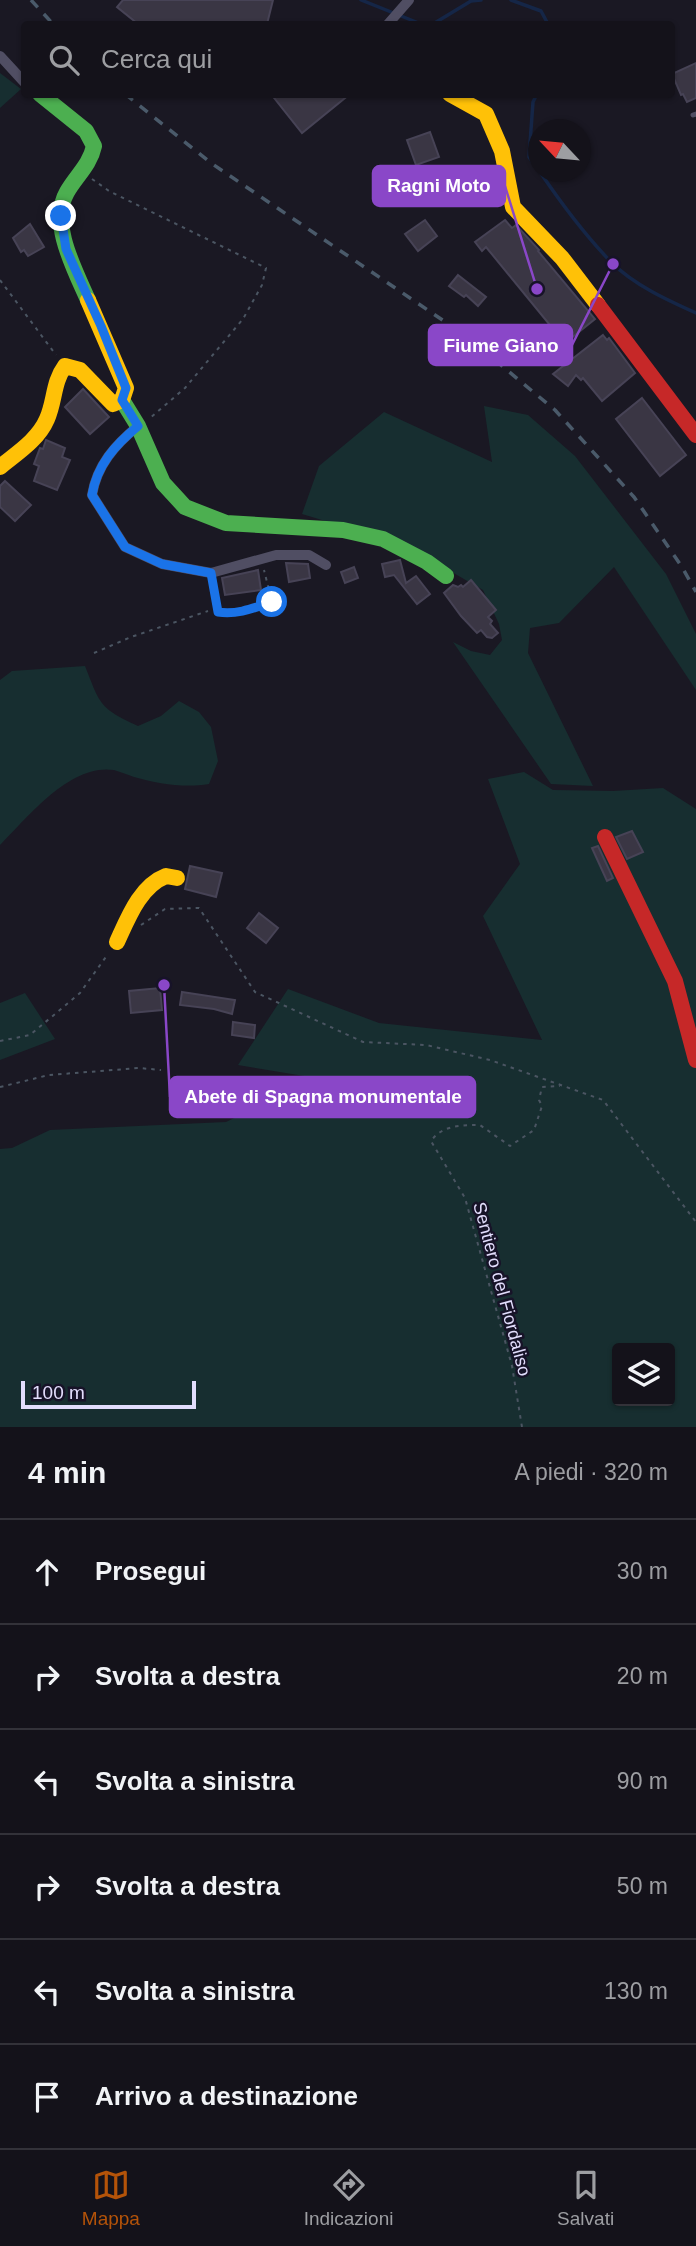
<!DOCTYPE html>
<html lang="it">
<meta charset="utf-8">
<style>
:root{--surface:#14121a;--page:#212027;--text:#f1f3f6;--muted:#9d9ea2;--line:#333239;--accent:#b45309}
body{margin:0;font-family:Arial,sans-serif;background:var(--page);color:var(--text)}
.controls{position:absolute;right:21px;bottom:21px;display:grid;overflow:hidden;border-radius:7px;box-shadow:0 2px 5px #0004}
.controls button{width:63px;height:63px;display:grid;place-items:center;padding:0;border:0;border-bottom:2px solid var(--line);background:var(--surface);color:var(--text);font:35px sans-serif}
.compass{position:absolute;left:528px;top:119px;width:63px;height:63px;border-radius:50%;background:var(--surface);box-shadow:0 2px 5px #0004;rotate:296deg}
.scale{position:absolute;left:21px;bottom:18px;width:175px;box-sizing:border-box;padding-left:7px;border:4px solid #e2ddfc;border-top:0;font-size:19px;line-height:24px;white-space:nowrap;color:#e2ddfc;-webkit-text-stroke:5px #171328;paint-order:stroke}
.stop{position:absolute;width:21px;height:21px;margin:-16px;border:5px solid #1a73e8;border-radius:50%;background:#fff}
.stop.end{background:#1a73e8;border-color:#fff;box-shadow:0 2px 7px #0008}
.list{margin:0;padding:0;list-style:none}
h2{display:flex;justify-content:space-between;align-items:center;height:91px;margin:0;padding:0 28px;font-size:30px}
h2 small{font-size:23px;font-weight:400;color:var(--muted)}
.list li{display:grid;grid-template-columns:46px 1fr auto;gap:21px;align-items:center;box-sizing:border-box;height:105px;padding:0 28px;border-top:2px solid var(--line)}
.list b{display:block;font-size:26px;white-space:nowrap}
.list em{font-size:23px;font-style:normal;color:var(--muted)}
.icon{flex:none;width:38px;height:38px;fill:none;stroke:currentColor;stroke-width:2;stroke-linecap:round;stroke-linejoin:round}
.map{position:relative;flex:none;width:696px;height:1427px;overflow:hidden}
.search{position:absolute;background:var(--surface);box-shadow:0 2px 5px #0004;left:21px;right:21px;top:21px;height:77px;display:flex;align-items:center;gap:18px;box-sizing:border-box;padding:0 24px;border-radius:7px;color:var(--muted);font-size:26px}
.sheet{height:721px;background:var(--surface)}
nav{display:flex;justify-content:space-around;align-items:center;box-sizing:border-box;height:98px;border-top:2px solid var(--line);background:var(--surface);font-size:19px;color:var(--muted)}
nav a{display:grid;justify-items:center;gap:4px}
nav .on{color:var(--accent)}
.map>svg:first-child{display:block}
.green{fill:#172e30;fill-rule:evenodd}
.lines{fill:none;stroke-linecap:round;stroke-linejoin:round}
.stream{stroke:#152647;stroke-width:3.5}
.building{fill:#3a3644;stroke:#474356;stroke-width:2}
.path{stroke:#4b5562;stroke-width:2;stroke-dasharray:3.5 5;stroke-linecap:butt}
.lane{stroke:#504e63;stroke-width:5}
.street{stroke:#504e63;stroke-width:10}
.fast{stroke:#4caf50;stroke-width:16}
.slow{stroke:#ffc107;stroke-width:16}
.jam{stroke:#c62828;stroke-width:16}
.rail{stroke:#4a5a6a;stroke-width:3.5;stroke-dasharray:10 9;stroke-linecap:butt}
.route{stroke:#1a73e8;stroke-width:9}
.labels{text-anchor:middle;stroke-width:5;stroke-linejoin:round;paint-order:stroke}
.street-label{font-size:18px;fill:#e2ddfc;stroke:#171328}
.leader{fill:none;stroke:#8a47c8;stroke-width:2.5}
.callout-dot{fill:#8a47c8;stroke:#171328;stroke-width:2.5}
.callout{fill:#8a47c8;stroke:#8a47c8;stroke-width:2.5}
.callout-label{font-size:19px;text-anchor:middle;font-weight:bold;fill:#fff}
</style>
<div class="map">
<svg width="696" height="1427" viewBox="0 0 696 1427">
<rect width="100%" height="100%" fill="#1a1823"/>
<g class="green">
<path d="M0 73 21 89 0 108Z"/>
<path d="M484 406 528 415 575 456 666 574 696 634V690L614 567 559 623 530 628 528 653 593 786 551 784 453 642 471 651 490 655 502 640 499 624 483 590 405 545 302 514 319 466 384 412 492 462Z"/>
<path d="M85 666C100 704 99 708 138 726L161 716 179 701 199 712 211 727 218 761 209 784C184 788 159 784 134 777 128 775 121 772 114 770 70 763 27 818 0 845V680L12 671Z"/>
<path d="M524 772 553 790 613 791 663 788 696 809V1427H0V1149L12 1148 50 1130 226 1122 316 1078 238 1065 288 989 379 1023 542 1040 483 916 520 864 488 779ZM617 1348H670V1401H617Z"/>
<path d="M25 993 55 1039 0 1060V1003Z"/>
</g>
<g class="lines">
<g class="stream">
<path d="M361 0 421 24"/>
<path d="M511 0 541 11 548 24"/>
<path d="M433 24 471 1 481 0"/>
<path d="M537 94 533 102 529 157 538 170"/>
<path d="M540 172C561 203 585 235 611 262 634 285 667 300 696 313"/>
</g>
</g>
<g class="building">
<path d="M123 0H273L267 24H138L117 7Z"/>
<path d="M696 63V98L687 102 683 94 681 95 672 74Z"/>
<path d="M271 94H350L302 133Z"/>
<path d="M430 132 439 157 416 165 407 140Z"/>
<path d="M425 220 437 236 418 251 405 234Z"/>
<path d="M505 220 512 228 516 225 539 250 538 251 595 319 570 339 563 341 486 247 482 251 475 242Z"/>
<path d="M30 224 44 247 28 256 24 250 21 252 13 238Z"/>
<path d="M458 275 486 297 478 306 466 295 464 297 449 286Z"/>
<path d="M603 335 607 340 609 338 635 373 602 401 583 378 581 380 576 375 568 386 553 374Z"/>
<path d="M83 389 109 417 90 434 65 407Z"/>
<path d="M642 398 686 455 660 476 616 419Z"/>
<path d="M46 440 65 448 62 457 70 460 57 490 34 481 39 466 34 464 40 448 43 449Z"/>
<path d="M5 481 31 505 15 521 0 507V486Z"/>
<path d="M400 560 406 583 416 576 430 594 417 604 394 575 385 577 382 564Z"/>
<path d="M286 563 308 564 310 578 289 582Z"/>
<path d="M354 567 358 578 345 583 341 572Z"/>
<path d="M258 570 261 590 225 595 222 578Z"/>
<path d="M471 580 496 610 488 617 492 621 490 624 498 633 492 638 487 637 481 630 477 633 461 616 444 593 453 585 458 587 461 585 463 587Z"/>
<path d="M632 831 643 852 627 859 616 837Z"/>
<path d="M598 846 613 878 607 881 592 848Z"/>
<path d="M190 866 222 873 216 897 185 889Z"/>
<path d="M259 913 278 928 266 943 247 928Z"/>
<path d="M160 988 162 1010 131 1013 129 991Z"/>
<path d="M182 992 235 1000 232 1014 214 1009 180 1005Z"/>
<path d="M233 1022 255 1025 254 1038 232 1035Z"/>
</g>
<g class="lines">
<g class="path">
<path d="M92 179 109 191 266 268 262 285 243 319 185 388 149 419"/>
<path d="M0 280 56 355"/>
<path d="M228 614 245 611 272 602 264 570"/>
<path d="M94 653 131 637 208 611"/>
<path d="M141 925 165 909 199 908 255 992 363 1042 426 1045 490 1060 603 1100 696 1222"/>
<path d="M0 1041 30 1035 80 993 108 954"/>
<path d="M0 1087 49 1075 139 1068 161 1070"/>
<path d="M522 1427 512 1366 465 1198 431 1141C442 1125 462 1125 480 1125L510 1146 534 1130 542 1106 539 1100 542 1087 560 1086"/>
</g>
<g class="lane">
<path d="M693 115 696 114"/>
<path d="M211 573 218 612"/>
</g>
<g class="street">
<path d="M388 24 409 0"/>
<path d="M0 56 24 82"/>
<path d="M138 426C115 445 97 465 92 495L125 547 162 564 211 573 276 555H309L326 565"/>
</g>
<g class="fast">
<path d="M40 94 86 131 94 146C90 165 76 176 67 192 49 223 75 270 88 300"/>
<path d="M122 400 138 426 163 483 185 507 226 523 343 530 383 539 427 562 446 576"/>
</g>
<g class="slow">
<path d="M450 94 486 114 502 151 513 207 562 258 598 305"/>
<path d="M0 467C17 453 38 440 47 419 55 401 53 382 65 366L80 370 113 404 122 400 126 388 88 300"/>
<path d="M117 942C128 918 140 886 166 876L177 878"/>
</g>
<g class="jam">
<path d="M598 305 696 435"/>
<path d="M605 837 675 981 696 1060"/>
</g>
<g class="rail">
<path d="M31 0 53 24"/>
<path d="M125 94 211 163 466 336 555 410 634 497 682 567 696 592"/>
</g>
</g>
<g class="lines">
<path class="route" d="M61 216 66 249 101 326 126 388 122 400 138 426C115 445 97 465 92 495L125 547 162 564 211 573 218 612C237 615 254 608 272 602"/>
</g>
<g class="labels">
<g class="street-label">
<text transform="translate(502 1289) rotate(75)" y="6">Sentiero del Fiordaliso</text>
</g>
</g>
<path class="leader" d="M537 289L505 186M613 264L572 345M164 985L170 1097"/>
<g class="callout-dot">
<circle cx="537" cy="289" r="7"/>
<circle cx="613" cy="264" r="7"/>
<circle cx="164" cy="985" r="7"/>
</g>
<g class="callout">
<rect x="373" y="166" width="132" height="40" rx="7"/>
<rect x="429" y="325" width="143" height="40" rx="7"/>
<rect x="170" y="1077" width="305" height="40" rx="7"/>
</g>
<g class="callout-label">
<text x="439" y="192">Ragni Moto</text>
<text x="501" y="352">Fiume Giano</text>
<text x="323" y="1103">Abete di Spagna monumentale</text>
</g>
</svg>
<div class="controls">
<button><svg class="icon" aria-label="layers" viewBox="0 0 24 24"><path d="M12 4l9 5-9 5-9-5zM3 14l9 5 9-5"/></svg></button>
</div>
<svg class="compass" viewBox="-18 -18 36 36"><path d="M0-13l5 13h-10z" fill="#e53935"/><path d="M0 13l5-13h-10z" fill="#9d9ea2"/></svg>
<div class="scale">100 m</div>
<div class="stop" style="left:272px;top:602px"></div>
<div class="stop end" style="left:61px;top:216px"></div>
<div class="search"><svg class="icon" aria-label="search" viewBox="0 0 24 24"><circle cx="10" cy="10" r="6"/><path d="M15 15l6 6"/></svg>Cerca qui</div>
</div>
<section class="sheet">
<h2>4 min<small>A piedi · 320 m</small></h2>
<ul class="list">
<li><svg class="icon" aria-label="ahead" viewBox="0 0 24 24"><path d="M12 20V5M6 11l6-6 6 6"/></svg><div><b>Prosegui</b></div><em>30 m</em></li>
<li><svg class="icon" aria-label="right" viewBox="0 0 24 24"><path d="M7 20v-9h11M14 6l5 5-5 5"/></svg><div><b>Svolta a destra</b></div><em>20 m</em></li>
<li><svg class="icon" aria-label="left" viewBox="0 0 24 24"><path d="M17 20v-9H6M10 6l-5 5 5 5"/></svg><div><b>Svolta a sinistra</b></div><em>90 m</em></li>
<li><svg class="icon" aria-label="right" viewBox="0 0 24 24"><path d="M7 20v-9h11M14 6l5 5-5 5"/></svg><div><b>Svolta a destra</b></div><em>50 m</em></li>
<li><svg class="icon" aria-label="left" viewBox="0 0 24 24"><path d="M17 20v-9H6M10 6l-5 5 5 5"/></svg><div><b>Svolta a sinistra</b></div><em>130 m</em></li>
<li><svg class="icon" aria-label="arrive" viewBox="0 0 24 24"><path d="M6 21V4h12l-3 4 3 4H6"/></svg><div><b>Arrivo a destinazione</b></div></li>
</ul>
</section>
<nav>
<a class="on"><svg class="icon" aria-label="map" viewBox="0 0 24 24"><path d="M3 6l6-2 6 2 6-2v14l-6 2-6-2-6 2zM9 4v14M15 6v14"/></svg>Mappa</a>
<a><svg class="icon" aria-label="directions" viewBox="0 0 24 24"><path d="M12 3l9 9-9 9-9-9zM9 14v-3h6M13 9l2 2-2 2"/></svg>Indicazioni</a>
<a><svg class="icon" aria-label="saved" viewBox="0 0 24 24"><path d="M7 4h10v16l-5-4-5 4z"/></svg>Salvati</a>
</nav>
